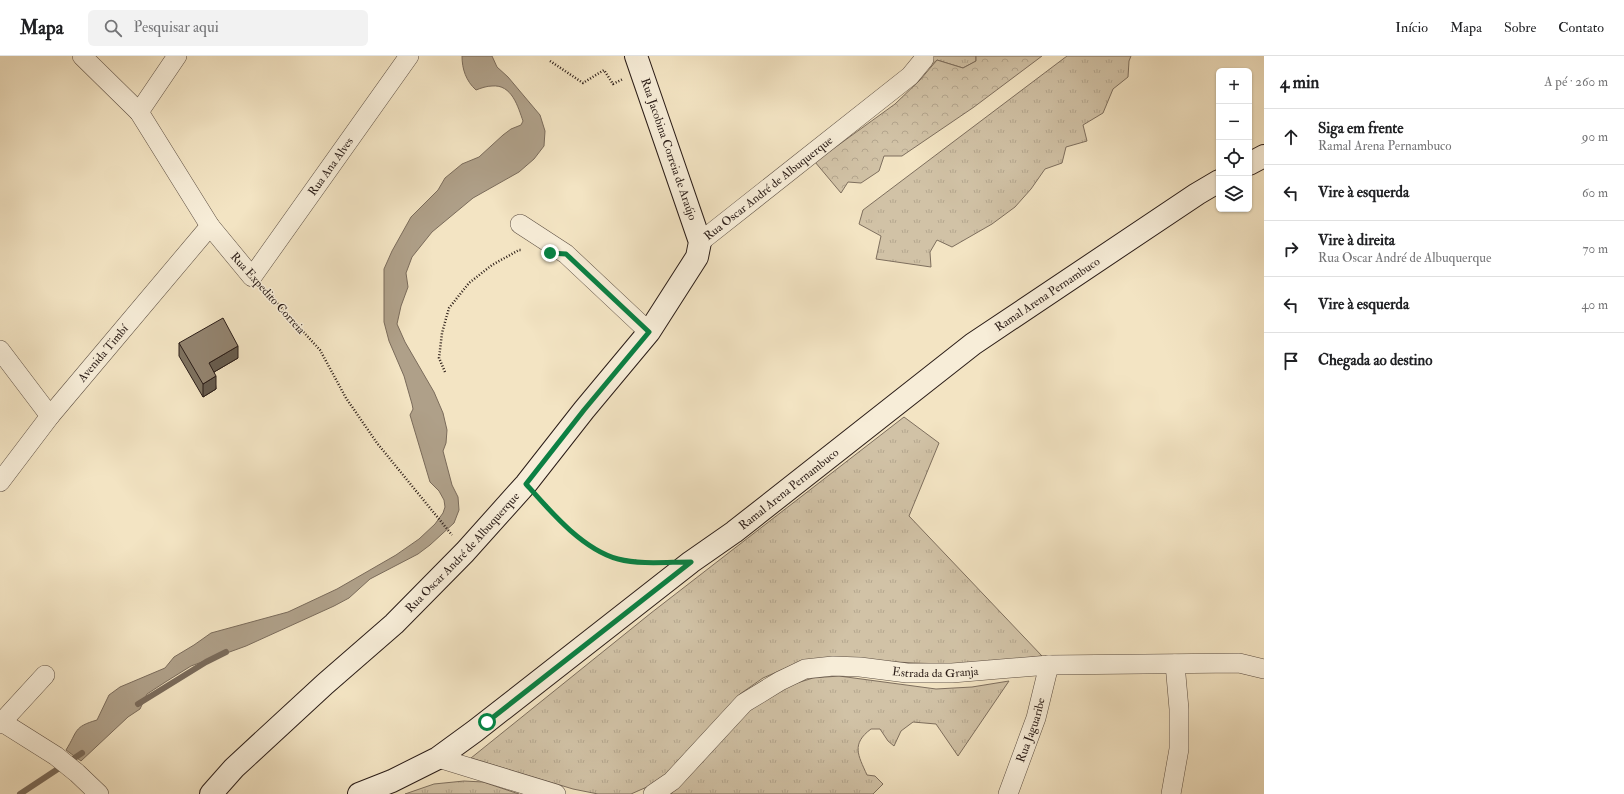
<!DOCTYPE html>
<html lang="pt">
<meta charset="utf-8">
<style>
:root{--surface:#fff;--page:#f2f2f2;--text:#202124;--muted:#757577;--line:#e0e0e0}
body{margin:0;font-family:"IM FELL Double Pica",serif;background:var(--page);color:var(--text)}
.controls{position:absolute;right:12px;top:12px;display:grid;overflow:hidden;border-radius:6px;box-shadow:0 1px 3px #0004}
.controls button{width:36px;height:36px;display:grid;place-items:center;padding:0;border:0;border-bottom:1px solid var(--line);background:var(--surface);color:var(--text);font:20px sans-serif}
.stop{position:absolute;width:12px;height:12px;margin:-9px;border:3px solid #0b8043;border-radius:50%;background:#fff}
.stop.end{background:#0b8043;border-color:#fff;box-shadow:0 1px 4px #0008}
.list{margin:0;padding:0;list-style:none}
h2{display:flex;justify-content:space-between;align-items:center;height:52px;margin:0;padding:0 16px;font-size:17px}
h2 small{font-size:13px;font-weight:400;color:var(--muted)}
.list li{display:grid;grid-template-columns:26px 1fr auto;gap:12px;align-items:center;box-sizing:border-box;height:56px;padding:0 16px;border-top:1px solid var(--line)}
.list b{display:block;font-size:15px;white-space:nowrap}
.list p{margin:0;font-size:13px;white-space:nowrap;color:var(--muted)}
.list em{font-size:13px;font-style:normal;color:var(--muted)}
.icon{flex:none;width:22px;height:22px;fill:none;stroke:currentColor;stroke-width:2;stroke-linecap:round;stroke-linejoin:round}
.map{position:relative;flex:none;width:1264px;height:738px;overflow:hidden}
header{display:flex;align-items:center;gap:24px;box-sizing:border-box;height:56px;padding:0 20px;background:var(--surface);border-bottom:1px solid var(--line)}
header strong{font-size:19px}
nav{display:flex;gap:22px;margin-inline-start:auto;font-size:14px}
.search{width:280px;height:36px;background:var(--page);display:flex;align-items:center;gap:10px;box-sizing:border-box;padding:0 14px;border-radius:6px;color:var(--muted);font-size:15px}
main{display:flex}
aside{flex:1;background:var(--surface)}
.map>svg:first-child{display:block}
.grass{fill:url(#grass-tufts);stroke:#7e6f5e}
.forest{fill:url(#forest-crowns);stroke:#7e6f5e}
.water{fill:#afa089;stroke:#7a6b5b}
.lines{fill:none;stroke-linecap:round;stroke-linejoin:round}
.stream{stroke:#7a6b5b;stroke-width:6}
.street-casing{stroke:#5c4e42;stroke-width:20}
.secondary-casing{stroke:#2a1c17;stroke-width:24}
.path{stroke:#2a1c17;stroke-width:2.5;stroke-dasharray:1 2;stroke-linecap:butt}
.street{stroke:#f7edd8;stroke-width:19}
.secondary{stroke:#f7edd8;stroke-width:22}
.wall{fill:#7e7260;stroke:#2a1c17}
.shaded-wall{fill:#675c4e;stroke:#2a1c17}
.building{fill:#938470;stroke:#2a1c17}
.route{stroke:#0b8043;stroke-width:5}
.labels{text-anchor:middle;stroke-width:3;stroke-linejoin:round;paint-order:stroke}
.street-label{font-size:12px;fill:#2a1c17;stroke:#f7edd8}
</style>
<header>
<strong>Mapa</strong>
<div class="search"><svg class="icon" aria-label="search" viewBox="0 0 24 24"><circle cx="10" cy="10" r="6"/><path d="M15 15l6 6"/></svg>Pesquisar aqui</div>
<nav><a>Início</a><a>Mapa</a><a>Sobre</a><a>Contato</a></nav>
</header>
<main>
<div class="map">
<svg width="1264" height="738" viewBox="0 0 1264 738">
<defs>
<pattern id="grass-tufts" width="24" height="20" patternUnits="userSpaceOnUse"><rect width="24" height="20" fill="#d1c2a6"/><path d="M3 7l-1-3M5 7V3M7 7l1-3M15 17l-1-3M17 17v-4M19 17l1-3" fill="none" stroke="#b4a68e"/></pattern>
<pattern id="forest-crowns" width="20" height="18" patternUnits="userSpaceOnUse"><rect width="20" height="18" fill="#d1c2a6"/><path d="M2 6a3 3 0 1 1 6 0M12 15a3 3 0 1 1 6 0" fill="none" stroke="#b4a68e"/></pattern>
</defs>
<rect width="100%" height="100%" fill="#f3e4c3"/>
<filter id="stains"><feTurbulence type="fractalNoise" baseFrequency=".005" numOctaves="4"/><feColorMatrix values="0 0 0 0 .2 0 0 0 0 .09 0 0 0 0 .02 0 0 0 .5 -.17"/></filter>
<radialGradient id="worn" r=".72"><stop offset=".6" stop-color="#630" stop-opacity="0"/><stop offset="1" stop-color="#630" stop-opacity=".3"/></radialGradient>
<g class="grass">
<path d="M931 0H976V5L963 12 937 4 928 12Z"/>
<path d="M1067 0H1131L1129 5 1128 21 1113 33 1103 57 1083 69 1087 85 1066 91 1062 107 1045 113 1031 133 1015 151 992 168 952 191 937 184 930 196 931 211 876 203 881 180 859 168 863 154Z"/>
<path d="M904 361 939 387 909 460 1042 600 973 609 914 607 823 602 795 608 763 622 740 638 686 699 656 727 631 738H598L573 733 471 702 651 557Z"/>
<path d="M839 620 936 633 972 631 1009 625 958 700 936 668 913 666 901 675 894 690 888 685 880 673H871C851 688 858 699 867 719L875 720 883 728 873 738H671L688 717 747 652 784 631 813 622Z"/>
<path d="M464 725 483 726 519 738H405L434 728Z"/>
</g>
<path class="forest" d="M976 0H1042L974 51 902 100H884L879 115 861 127 848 126 841 137 815 106 895 48 920 24 937 4 963 12 976 5Z"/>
<path class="water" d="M462 0H492L497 11 508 21 540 59 545 75 544 90 534 103 519 116 473 142 432 176 412 201 406 217 408 231 401 250 397 268 405 286 434 336 443 357 447 374 446 387 443 395 452 429 458 441 459 454 454 467 430 489 418 498 370 523 349 542 334 550 246 590 191 610 167 625 147 638 140 653 128 661 81 705 66 694C78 675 73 671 97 664L109 639 120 631 165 612 174 601 194 589 211 577 288 556 337 533 396 499 419 483 435 468 443 457 445 451 444 444 439 435 430 426 410 359 413 353 412 348 404 320 389 285 384 266V213L392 195 411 161 438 134 445 122 462 108 479 101 503 79 511 73 521 69 523 65C518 51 512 28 492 30 487 30 481 32 476 34 466 25 462 13 462 0Z"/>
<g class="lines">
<g class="stream">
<path d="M138 648 206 606 226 596"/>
<path d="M20 738 82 697"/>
</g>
<defs>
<g id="street">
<path id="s1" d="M82 0 139 56 210 170 252 221 409 0"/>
<path d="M139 56 177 0"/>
<path d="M520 168 566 198 649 276"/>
<path id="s2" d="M700 186 910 20 924 3V0"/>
<path d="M0 294 50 360"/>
<path id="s3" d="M0 426 50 360 210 170"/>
<path d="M2 666 56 700 77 717 99 738"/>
<path d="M0 668 45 619"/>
<path d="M438 702 556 738"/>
<path id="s4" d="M653 738 672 725 744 647 780 625 805 613 833 610 860 611 907 617H952L1049 609 1239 607 1264 613"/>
<path id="s5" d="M1008 738 1036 662 1049 609"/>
<path d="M1171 738 1179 693V653L1175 608"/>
</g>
<g id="secondary">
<path d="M1249 108 1264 100"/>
<path id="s6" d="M211 738 234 712 325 628 394 568 465 496 526 428 584 354 649 276 697 201 700 186 636 0"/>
<path id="s7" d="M359 738 392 725 438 702 475 675 691 506 734 476 973 288 1197 138 1219 125"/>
</g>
</defs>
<use href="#street" class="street-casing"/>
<use href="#secondary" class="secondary-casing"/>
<g class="path">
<path d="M550 5 583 27 604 14 613 28 623 23"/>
<path d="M265 234 320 294 346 342 377 387 452 479"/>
<path d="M445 316 439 302 442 277 449 252 469 227 492 209 519 194H522"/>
<path d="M540 443 570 474 597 495 619 503 655 507"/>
</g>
<use href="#street" class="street"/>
<use href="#secondary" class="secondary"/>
</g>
<path class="wall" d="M179 287 238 302 214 316 216 333 203 341 179 300Z"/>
<g class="shaded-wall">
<path d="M238 290V302L209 319V307Z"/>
<path d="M216 320V333L203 341V328Z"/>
</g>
<path class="building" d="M223 262 238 290 209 307 216 320 203 328 179 287Z"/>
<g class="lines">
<path class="route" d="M487 666 691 506C667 506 641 509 618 503 582 493 550 455 526 428L584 354 649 276 566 198 550 197"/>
</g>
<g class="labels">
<g class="street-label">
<text transform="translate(669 93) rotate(71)" y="4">Rua Jacobina Correia de Araújo</text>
<text dy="4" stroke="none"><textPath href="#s1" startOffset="416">Rua Ana Alves</textPath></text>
<text dy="4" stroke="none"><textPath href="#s2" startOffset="87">Rua Oscar André de Albuquerque</textPath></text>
<text transform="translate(268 237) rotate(48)" y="4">Rua Expedito Correia</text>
<text dy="4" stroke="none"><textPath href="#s7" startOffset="853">Ramal Arena Pernambuco</textPath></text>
<text dy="4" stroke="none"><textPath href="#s3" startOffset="165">Avenida Timbí</textPath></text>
<text dy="4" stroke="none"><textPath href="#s7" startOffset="529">Ramal Arena Pernambuco</textPath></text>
<text dy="4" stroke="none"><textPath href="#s6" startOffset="349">Rua Oscar André de Albuquerque</textPath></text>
<text dy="4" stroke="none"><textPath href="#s4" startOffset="330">Estrada da Granja</textPath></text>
<text dy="4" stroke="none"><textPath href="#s5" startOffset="68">Rua Jaguaribe</textPath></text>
</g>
</g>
<rect width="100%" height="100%" filter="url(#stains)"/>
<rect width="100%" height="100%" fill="url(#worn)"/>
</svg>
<div class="controls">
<button>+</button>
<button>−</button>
<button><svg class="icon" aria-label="locate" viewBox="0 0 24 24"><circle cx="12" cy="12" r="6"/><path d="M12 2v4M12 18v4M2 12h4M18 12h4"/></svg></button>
<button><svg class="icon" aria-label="layers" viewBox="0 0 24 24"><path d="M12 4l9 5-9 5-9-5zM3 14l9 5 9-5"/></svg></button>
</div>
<div class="stop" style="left:487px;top:666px"></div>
<div class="stop end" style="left:550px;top:197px"></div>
</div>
<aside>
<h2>4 min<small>A pé · 260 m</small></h2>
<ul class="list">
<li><svg class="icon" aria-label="ahead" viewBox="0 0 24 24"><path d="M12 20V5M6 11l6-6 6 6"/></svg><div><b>Siga em frente</b><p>Ramal Arena Pernambuco</p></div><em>90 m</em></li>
<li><svg class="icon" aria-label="left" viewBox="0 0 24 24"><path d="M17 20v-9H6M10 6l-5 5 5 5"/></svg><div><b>Vire à esquerda</b></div><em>60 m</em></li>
<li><svg class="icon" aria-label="right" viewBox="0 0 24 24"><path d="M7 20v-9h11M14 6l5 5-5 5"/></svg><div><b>Vire à direita</b><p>Rua Oscar André de Albuquerque</p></div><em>70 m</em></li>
<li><svg class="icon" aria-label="left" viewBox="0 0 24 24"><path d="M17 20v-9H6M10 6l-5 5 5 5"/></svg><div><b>Vire à esquerda</b></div><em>40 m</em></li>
<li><svg class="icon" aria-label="arrive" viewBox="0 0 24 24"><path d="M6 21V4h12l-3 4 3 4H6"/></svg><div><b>Chegada ao destino</b></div></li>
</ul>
</aside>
</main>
